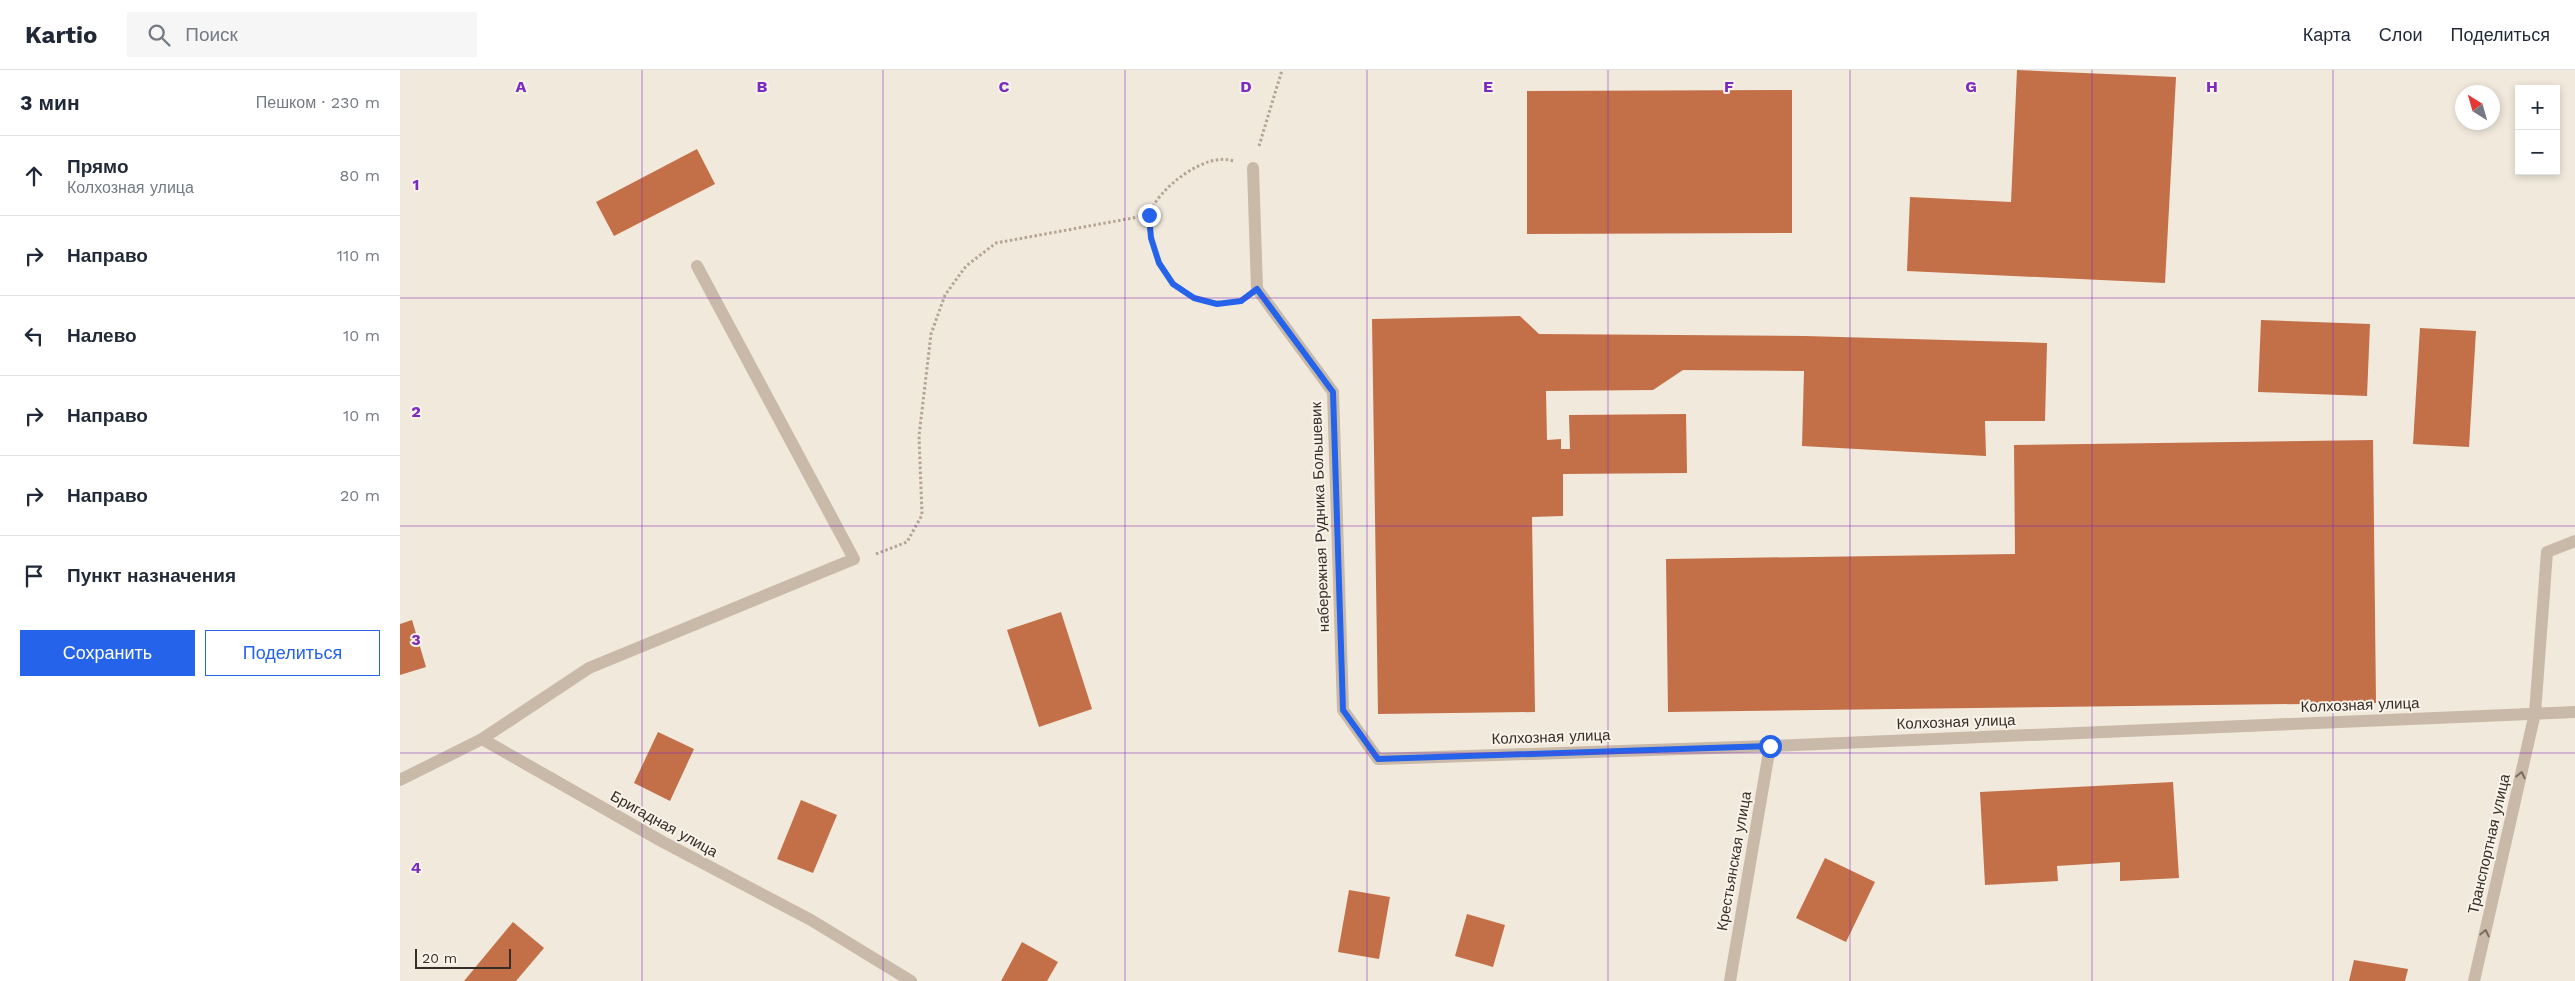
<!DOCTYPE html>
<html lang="ru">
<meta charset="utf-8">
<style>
:root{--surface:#fff;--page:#f6f6f7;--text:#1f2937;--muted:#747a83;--line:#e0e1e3;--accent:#2563eb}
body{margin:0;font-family:"Work Sans",sans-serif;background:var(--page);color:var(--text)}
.controls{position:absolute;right:15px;top:15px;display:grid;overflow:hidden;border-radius:0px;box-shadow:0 2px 8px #0003}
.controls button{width:45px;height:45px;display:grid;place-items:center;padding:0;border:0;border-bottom:1px solid var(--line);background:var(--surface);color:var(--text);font:25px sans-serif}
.compass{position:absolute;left:2055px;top:15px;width:45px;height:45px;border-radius:50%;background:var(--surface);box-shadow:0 2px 8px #0003;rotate:323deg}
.scale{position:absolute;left:15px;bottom:12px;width:96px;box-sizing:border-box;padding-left:5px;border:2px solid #362d28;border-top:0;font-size:14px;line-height:18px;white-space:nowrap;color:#362d28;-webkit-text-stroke:4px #f9f2e8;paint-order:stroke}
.stop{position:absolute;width:15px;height:15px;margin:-11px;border:4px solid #2563eb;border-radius:50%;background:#fff}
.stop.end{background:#2563eb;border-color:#fff;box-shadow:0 1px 5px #0008}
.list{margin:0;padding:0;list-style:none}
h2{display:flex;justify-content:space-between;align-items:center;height:65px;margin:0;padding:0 20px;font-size:21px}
h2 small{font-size:16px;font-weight:400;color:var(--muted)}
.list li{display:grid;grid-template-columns:32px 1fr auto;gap:15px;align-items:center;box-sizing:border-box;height:80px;padding:0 20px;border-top:1px solid var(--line)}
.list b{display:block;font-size:19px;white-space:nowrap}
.list p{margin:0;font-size:16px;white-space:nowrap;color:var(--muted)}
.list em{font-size:16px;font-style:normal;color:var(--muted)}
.actions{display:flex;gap:10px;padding:15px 20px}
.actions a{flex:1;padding:11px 0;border:1px solid var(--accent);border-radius:0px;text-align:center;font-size:18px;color:var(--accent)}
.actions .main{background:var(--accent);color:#fff}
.icon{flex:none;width:28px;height:28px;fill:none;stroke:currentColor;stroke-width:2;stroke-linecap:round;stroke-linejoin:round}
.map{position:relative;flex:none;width:2175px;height:911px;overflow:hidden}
header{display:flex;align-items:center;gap:30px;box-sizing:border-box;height:70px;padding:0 25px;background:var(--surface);border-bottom:1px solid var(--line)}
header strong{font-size:24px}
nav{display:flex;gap:28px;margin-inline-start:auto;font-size:18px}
.search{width:350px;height:45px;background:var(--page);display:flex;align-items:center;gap:12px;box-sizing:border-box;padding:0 18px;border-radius:0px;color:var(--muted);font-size:19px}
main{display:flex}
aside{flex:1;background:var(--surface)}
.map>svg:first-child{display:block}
.building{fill:#c36f48}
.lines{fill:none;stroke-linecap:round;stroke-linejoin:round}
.path{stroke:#b5a492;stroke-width:3;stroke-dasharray:2.5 2.5;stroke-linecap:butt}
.service{stroke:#c9b9a8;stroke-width:12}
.minor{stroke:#c9b9a8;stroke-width:12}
.oneway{stroke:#786c62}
.route{stroke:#2563eb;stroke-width:6}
.grid{fill:none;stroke:#7b2cbf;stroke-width:1;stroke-opacity:0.55}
.labels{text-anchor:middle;stroke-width:4;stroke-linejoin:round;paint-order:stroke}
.street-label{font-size:15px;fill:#362d28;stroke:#f9f2e8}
.grid-label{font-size:16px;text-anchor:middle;font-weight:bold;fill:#7b2cbf;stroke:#f9f2e8;stroke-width:4;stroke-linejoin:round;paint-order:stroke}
</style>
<header>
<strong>Kartio</strong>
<div class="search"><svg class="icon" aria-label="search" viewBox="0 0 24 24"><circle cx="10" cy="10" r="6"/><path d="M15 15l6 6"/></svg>Поиск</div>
<nav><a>Карта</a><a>Слои</a><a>Поделиться</a></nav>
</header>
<main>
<aside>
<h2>3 мин<small>Пешком · 230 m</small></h2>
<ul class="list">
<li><svg class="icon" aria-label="ahead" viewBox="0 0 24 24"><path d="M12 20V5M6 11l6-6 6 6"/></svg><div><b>Прямо</b><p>Колхозная улица</p></div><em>80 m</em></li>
<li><svg class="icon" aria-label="right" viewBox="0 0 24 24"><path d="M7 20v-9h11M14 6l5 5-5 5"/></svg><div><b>Направо</b></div><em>110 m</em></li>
<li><svg class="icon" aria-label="left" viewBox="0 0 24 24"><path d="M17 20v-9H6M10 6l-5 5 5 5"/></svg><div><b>Налево</b></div><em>10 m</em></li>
<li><svg class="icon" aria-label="right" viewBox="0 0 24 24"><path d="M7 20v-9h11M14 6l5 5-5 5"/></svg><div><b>Направо</b></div><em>10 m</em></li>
<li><svg class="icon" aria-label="right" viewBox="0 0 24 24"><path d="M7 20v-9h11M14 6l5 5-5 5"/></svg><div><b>Направо</b></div><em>20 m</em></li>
<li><svg class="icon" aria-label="arrive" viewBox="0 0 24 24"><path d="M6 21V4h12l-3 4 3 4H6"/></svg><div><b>Пункт назначения</b></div></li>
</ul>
<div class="actions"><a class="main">Сохранить</a><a>Поделиться</a></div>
</aside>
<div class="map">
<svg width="2175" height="911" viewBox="0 0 2175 911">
<rect width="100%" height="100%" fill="#f1e9dc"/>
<g class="building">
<path d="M1617 0 1776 7 1765 213 1507 201 1510 127 1611 132Z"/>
<path d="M1392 20V163L1127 164V21Z"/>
<path d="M297 79 315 114 214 166 196 132Z"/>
<path d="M1120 246 1139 264 1405 266 1647 273 1645 351H1585L1586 386 1402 376 1404 301 1283 300 1253 320 1146 321 1147 370 1161 369V379H1170L1169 345 1286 344 1287 403 1163 404V446L1132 447 1135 642 978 644 972 249Z"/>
<path d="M1861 250 1970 254 1967 326 1858 322Z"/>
<path d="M2020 258 2076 261 2069 377 2013 374Z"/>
<path d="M1973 370 1976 633 1268 642 1266 489 1615 484 1614 375Z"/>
<path d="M661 542 692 639 639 657 607 560Z"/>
<path d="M12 550 26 597 0 605V554Z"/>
<path d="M258 662 294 679 270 731 234 713Z"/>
<path d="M1773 712 1779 808 1720 811V792L1657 796 1658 811 1585 815 1580 722Z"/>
<path d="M401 730 437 745 413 803 377 789Z"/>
<path d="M1425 788 1475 812 1446 872 1396 848Z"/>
<path d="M949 820 990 827 979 889 938 882Z"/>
<path d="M1067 844 1105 855 1093 897 1055 886Z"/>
<path d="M113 852 144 878 116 911H64Z"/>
<path d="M622 872 658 892 647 911H601Z"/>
<path d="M1954 890 2008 899 2005 911H1949Z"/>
</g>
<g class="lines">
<g class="path">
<path d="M859 76 882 0"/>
<path d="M833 91C806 81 757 119 749 145 747 155 751 170 754 179 769 222 795 236 839 231"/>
<path d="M476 484 507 472 522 445 519 366 531 264 545 225 566 196 596 173 749 145"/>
</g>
<g class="service">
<path d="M2135 643 2147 482 2175 471"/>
<path d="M82 669 189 598 454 489 297 196"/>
</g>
<g class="minor">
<path d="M853 98 857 219 933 322 943 640 978 689 1370 676 2175 642"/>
<path d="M0 710 82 669 263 772 411 850 511 911"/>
<path d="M1330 911 1370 676"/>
<path d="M2074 911 2135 643"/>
</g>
</g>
<defs><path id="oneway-chevron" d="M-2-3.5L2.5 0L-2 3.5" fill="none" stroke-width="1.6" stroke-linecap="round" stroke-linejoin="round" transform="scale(1.25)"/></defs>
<g class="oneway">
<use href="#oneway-chevron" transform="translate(2121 705) rotate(-77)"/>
<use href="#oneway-chevron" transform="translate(2085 863) rotate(-77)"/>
</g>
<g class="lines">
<path class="route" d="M749 145 751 168 759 193 773 214 794 228 817 234 841 231 857 219 933 322 943 640 978 689 1370 676"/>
</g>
<path class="grid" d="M242 0V911M483 0V911M725 0V911M967 0V911M1208 0V911M1450 0V911M1692 0V911M1933 0V911M0 228H2175M0 456H2175M0 683H2175"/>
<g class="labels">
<g class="street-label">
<text transform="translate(920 447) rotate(-92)" y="5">набережная Рудника Большевик</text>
<text transform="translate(1960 635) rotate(-2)" y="5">Колхозная улица</text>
<text transform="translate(1556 652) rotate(-2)" y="5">Колхозная улица</text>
<text transform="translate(1151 667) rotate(-2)" y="5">Колхозная улица</text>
<text transform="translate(264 754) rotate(29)" y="5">Бригадная улица</text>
<text transform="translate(2089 774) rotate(-77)" y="5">Транспортная улица</text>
<text transform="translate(1334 791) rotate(-80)" y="5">Крестьянская улица</text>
</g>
</g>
<g class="grid-label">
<text x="121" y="22">A</text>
<text x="362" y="22">B</text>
<text x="604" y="22">C</text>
<text x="846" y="22">D</text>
<text x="1088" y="22">E</text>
<text x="1329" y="22">F</text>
<text x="1571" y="22">G</text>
<text x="1812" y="22">H</text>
<text x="16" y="120">1</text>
<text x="16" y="347">2</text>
<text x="16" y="575">3</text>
<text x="16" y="803">4</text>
</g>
</svg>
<div class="controls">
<button>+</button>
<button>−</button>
</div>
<svg class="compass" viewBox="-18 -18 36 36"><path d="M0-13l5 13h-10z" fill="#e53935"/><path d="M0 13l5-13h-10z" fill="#747a83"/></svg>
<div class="scale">20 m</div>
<div class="stop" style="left:1370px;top:676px"></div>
<div class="stop end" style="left:749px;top:145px"></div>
</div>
</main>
